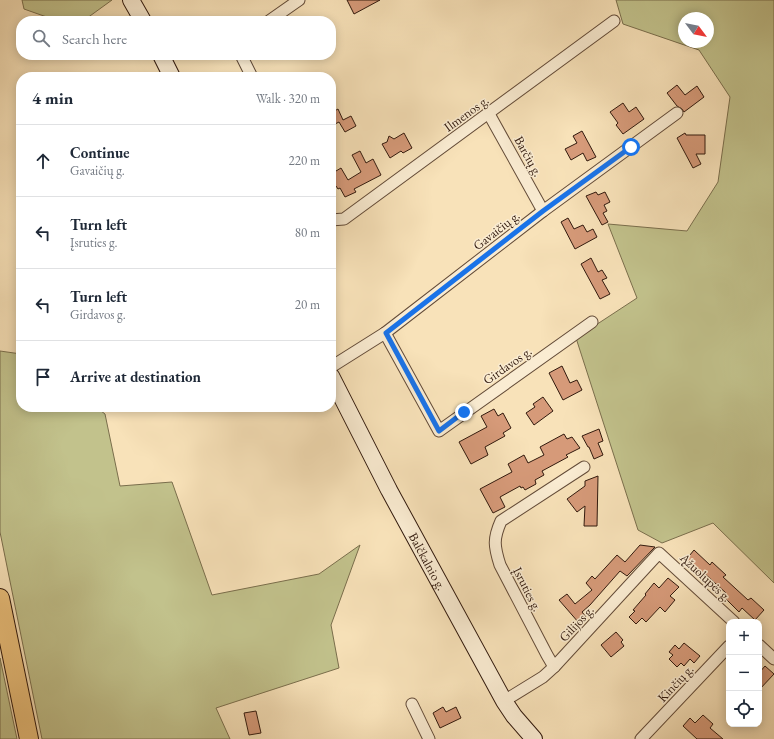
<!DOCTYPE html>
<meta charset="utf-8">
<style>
:root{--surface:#fff;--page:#f6f6f7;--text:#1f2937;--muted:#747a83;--line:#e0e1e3}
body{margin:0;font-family:"EB Garamond",serif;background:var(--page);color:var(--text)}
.controls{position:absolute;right:12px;bottom:12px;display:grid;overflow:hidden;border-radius:8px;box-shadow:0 2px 10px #0003}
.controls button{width:36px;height:36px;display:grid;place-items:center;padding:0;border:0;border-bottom:1px solid var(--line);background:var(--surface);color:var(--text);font:20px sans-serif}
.compass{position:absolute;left:678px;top:12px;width:36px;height:36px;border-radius:50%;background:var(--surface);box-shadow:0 2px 10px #0003;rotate:122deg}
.stop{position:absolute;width:12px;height:12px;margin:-9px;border:3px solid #1a73e8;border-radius:50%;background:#fff}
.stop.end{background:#1a73e8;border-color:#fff;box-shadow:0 1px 4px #0008}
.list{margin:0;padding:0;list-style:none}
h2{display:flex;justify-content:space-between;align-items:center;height:52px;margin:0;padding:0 16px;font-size:17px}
h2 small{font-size:13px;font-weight:400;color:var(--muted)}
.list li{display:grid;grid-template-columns:26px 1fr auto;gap:12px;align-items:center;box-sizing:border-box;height:72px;padding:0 16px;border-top:1px solid var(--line)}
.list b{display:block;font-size:15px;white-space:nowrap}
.list p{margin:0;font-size:13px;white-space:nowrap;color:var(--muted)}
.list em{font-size:13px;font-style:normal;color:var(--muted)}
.icon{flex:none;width:22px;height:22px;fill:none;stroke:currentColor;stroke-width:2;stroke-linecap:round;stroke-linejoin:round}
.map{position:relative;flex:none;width:774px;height:739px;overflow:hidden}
.search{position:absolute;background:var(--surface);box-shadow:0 2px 10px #0003;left:16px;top:16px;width:320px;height:44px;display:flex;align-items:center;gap:10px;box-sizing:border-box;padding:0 14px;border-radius:16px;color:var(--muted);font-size:15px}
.panel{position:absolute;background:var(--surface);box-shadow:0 2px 10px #0003;left:16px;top:72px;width:320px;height:340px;border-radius:16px}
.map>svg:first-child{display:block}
.green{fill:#c2c28c;stroke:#7a6e4c;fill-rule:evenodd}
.building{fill:#d69a79;stroke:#31190d}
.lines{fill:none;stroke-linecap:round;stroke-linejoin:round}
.street-casing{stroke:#634b38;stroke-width:13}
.secondary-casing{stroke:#31190d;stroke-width:18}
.primary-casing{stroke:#31190d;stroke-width:20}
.street{stroke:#faecd2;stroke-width:11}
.secondary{stroke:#faecd2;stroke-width:16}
.primary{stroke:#ecc17c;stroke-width:18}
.route{stroke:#1a73e8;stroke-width:5}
.labels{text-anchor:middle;stroke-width:3;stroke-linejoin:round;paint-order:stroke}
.street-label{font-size:13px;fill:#31190d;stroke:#faecd2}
</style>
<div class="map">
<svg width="774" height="739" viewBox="0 0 774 739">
<rect width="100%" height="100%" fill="#f8e2b9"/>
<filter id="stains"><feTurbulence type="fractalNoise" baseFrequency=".005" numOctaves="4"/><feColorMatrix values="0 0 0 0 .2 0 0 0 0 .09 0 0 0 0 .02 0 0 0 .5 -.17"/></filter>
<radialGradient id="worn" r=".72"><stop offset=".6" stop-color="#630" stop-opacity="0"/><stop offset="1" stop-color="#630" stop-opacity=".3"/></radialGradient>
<g class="green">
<path d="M22 0H112L83 21H58L24 9Z"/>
<path d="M616 0H774V583L713 523 662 543 638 530 576 338 637 298 608 224 687 231 718 182 730 97 699 50 623 24ZM684 18H708V42H684Z"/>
<path d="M0 351 21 354V407H96L105 414 120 486 172 482 212 595 319 574 360 545 331 625 339 668 216 708 230 739H42L0 532Z"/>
<path d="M0 658 17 739H0Z"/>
</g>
<g class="building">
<path d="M347 0H380L354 14Z"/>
<path d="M677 85 685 95 697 86 704 97 684 112 682 109 677 106 667 93Z"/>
<path d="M623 103 629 112 636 107 644 119 623 134 616 125 618 123 610 112Z"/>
<path d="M338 109 343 120 351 116 356 126 345 132 339 122 333 125 331 121V113Z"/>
<path d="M582 131 596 157 587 161 583 153 571 160 565 149 577 143 573 136Z"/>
<path d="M404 133 412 148 403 153 401 151 390 158 382 144 387 142 389 136 394 139Z"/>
<path d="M685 133 686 135H705V154H696L701 164 693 168 677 138Z"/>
<path d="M360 151 366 163 373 159 381 175 354 189 356 192 345 197 340 188 338 189 336 186 331 188V174L341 168 348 180 361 172 352 155Z"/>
<path d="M596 192 598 195 605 192 610 202 604 205 607 211 603 213 608 222 602 225 586 196Z"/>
<path d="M568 218 574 229 583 225 587 232 593 229 597 237 575 249 561 222Z"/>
<path d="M591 258 598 272 602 270 607 278 602 280 610 294 600 299 581 264Z"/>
<path d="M562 366 570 383 577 380 582 390 563 400 549 373Z"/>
<path d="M543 397 553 411 534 425 526 413 535 407 533 404Z"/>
<path d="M494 409 498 416 503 413 511 428 503 433 505 436 485 447 488 455 471 464 459 442 487 427 481 416Z"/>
<path d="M599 429 603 441 598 443 603 455 594 459 589 447H588L582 436Z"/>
<path d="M564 434 567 439 572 437 580 448 566 455 568 457 542 471 544 475 535 480 536 484 525 490 523 487 521 488 520 486 500 497 505 507 493 513 480 489 512 472 508 464 524 455 528 463 544 455 540 447Z"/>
<path d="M598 476 597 526H584L585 506 577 512 567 499 585 486V481Z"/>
<path d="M640 545 655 547 627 576 620 571 590 605 582 612 586 617 579 623 559 600 567 594 575 604 592 590 586 583 592 576 595 579 617 555 625 562Z"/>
<path d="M694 550 710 565 712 562 726 575 723 577 748 600 751 598 764 610 755 620 742 608 739 612 723 596 726 593 704 573 701 576 685 561Z"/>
<path d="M668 578 679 587 670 596 675 600 665 612 660 607 646 622 642 618 636 624 629 617 635 611 633 610 646 595 645 594 654 583 659 588Z"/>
<path d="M616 632 623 640 621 642 624 646 611 657 601 645Z"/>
<path d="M684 643 700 656 694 663 690 659 684 666 681 663 677 667 669 659 673 655 669 652 675 645 679 649Z"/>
<path d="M765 666 774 674 759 690V673Z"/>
<path d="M443 707 446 712 456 707 461 718 440 728 433 713Z"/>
<path d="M256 711 261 733 249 735 244 713Z"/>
<path d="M703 715 713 724 710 728 723 739H697L683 726 690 718 695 723Z"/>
</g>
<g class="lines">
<defs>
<g id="street">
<path d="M269 21 299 0"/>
<path d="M241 55 252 77"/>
<path d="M489 114 543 211"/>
<path d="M331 220 344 219 614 21"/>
<path d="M385 333 439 431 592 322"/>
<path d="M331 367 385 333 543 211 677 113"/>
<path d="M759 645 774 659"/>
<path d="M554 667 547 655 500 565C494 546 493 539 501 521L584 467"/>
<path d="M504 701 543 677 554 667 659 553 734 622"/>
<path d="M412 704 429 739"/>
<path d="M641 739 729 646"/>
</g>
<g id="secondary">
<path d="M131 0 143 21"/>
<path d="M161 55 172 77"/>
<path id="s1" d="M331 376 389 490 504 701 514 716 534 739"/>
</g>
<path id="primary" d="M0 598 29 739"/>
</defs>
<use href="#street" class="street-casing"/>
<use href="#secondary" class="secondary-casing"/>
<use href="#primary" class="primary-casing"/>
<use href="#street" class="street"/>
<use href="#secondary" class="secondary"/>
<use href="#primary" class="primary"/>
</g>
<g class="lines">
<path class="route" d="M464 412 439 431 386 333 543 211 631 147"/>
</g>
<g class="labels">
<g class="street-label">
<text transform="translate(466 113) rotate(-36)" y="5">Ilmenos g.</text>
<text transform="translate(529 156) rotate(61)" y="5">Barčių g.</text>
<text transform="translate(496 230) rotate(-38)" y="5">Gavaičių g.</text>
<text transform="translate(507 365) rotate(-35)" y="5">Girdavos g.</text>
<text dy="5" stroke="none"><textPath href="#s1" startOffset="209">Balčkalnio g.</textPath></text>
<text transform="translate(706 577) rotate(43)" y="5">Ąžuolupės g.</text>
<text transform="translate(528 589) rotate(63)" y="5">Įsruties g.</text>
<text transform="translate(576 623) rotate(-47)" y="5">Gilijos g.</text>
<text transform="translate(675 683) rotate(-47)" y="5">Kinčių g.</text>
</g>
</g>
<rect width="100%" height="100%" filter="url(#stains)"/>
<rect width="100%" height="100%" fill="url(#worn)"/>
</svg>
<div class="controls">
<button>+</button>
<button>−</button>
<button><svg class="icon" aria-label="locate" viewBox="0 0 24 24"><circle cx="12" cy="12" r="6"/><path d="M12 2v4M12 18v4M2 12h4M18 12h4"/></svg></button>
</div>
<svg class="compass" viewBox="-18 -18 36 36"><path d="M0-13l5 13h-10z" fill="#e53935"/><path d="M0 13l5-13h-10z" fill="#747a83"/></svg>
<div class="stop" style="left:631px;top:147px"></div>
<div class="stop end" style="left:464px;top:412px"></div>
<div class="search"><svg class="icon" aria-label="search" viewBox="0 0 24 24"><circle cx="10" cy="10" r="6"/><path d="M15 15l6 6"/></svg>Search here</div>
<section class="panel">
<h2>4 min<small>Walk · 320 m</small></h2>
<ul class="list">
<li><svg class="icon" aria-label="ahead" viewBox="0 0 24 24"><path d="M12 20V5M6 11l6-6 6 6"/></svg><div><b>Continue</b><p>Gavaičių g.</p></div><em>220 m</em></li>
<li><svg class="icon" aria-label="left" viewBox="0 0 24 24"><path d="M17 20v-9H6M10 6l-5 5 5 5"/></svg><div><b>Turn left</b><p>Įsruties g.</p></div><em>80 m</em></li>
<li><svg class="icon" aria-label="left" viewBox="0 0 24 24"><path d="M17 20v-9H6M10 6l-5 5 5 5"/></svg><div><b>Turn left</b><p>Girdavos g.</p></div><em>20 m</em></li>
<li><svg class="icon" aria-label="arrive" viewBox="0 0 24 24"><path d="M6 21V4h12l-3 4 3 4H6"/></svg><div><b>Arrive at destination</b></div></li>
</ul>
</section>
</div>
